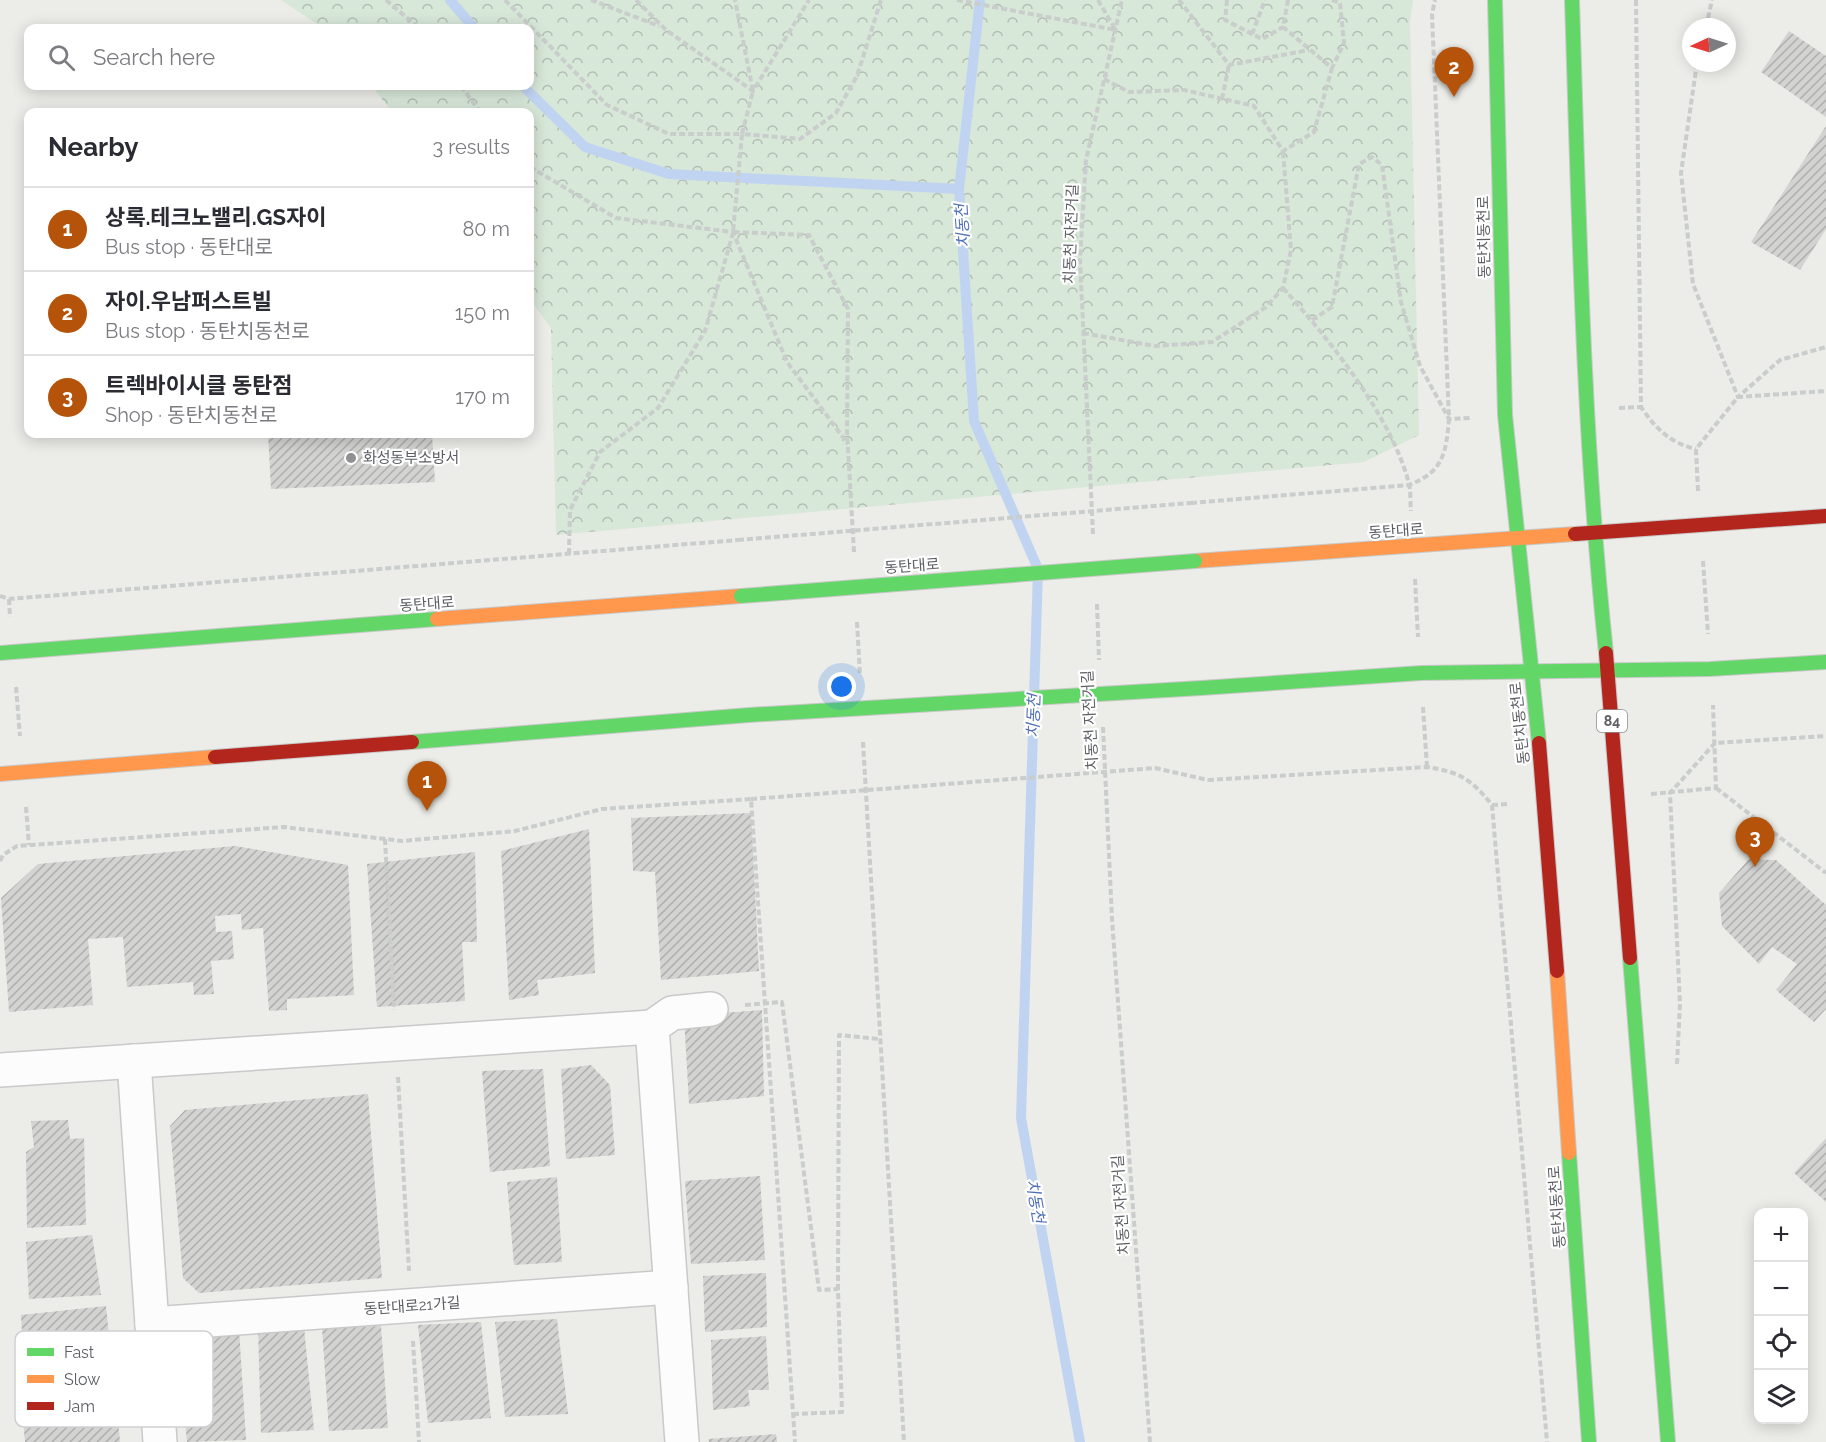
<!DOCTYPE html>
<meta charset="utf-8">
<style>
:root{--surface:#fff;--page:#f2f2f3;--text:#2b2b33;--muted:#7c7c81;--line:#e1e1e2;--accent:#b45309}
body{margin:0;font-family:Raleway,"Noto Sans KR",sans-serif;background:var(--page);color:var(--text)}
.controls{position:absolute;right:18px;bottom:18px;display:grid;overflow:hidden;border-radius:12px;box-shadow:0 3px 15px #0003}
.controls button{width:54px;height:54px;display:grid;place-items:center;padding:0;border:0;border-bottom:2px solid var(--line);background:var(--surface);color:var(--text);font:30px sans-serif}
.compass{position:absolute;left:1682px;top:18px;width:54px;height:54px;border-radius:50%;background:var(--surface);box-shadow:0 3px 15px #0003;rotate:266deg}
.you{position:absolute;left:842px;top:687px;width:21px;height:21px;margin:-15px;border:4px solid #fff;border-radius:50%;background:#1a73e8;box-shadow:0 0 0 9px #1a73e833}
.badge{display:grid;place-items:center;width:39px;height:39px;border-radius:50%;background:var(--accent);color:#fff;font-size:20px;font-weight:700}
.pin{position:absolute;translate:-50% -50px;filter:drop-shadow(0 2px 3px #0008)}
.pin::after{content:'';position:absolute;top:32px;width:21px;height:18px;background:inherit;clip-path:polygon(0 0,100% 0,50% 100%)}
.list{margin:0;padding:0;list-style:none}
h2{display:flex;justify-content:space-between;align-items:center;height:78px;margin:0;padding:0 24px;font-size:26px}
h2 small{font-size:20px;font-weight:400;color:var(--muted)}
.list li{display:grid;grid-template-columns:39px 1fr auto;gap:18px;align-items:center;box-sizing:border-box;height:84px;padding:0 24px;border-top:2px solid var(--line)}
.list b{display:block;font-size:22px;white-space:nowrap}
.list p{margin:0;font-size:20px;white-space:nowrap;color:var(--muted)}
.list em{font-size:20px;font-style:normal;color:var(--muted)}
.icon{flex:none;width:33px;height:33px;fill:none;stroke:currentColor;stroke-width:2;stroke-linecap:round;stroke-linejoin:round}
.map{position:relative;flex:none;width:1826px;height:1442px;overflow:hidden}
.search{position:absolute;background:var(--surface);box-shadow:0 3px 15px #0003;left:24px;top:24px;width:510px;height:66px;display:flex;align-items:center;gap:15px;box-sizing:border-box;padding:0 21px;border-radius:12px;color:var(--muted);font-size:22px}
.panel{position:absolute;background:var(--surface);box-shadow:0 3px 15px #0003;left:24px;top:108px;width:510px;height:330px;border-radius:12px}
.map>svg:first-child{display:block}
.park{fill:url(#park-crowns)}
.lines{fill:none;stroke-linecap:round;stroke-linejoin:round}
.stream{stroke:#c0d4f2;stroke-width:10}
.building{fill:url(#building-hatch)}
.street-casing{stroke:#c9c9ca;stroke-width:36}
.fast-casing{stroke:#c8c9c8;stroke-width:16}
.slow-casing{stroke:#c8c9c8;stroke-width:16}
.jam-casing{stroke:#c8c9c8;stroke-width:16}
.path{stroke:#c9cdcb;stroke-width:4;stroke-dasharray:6 3;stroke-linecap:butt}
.street{stroke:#fcfcfc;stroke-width:33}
.fast{stroke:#63d668;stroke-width:14}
.slow{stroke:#ff974d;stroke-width:14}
.jam{stroke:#b3261e;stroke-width:14}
.fast-bridge-casing{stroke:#c8c9c8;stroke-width:16;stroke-linecap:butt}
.path-bridge{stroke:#c9cdcb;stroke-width:4;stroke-dasharray:6 3;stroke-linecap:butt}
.fast-bridge{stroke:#63d668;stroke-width:14}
.poi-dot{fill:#8f9093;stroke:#fff;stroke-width:2}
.labels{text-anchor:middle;stroke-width:4.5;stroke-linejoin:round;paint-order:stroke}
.shield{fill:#fff;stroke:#8e8f93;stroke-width:1.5}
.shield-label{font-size:14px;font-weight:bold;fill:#5d5f65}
.street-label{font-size:15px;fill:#5d5f65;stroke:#fff}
.poi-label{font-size:15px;fill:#5d5f65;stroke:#fff;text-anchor:start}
.water-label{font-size:16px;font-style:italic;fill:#5172b9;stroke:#fff}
.key{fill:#fff;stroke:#cecfd1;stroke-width:1.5}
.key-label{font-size:16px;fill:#5d5f65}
</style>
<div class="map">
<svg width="1826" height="1442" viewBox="0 0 1826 1442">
<defs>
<pattern id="park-crowns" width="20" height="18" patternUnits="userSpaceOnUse" patternTransform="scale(1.5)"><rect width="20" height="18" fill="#d7e7d8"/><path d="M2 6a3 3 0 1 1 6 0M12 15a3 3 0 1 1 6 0" fill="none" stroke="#b2beb3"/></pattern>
<pattern id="building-hatch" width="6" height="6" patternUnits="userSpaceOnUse" patternTransform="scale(1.5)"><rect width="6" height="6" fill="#d3d3d1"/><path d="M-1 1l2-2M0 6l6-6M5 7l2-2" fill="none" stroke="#aeaead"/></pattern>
</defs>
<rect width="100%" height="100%" fill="#ecece8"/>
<path class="park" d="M281 0H1413L1410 22 1419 435 1364 462 556 535 551 328 530 299V112H392L372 86H530V28H323Z"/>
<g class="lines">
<g class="stream">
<path d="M450 0 474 28"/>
<path d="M980 0 959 189 974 421 1038 569 1021 1118 1080 1442"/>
<path d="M523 86 585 147 669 174 959 189"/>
</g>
</g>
<g class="building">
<path d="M1789 31 1826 56V117L1761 72Z"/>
<path d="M1826 126V229L1800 270 1751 242Z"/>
<path d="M268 434H432L435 482 271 489Z"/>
<path d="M751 813 759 971 661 980 655 872 633 871 631 818Z"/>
<path d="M589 829 595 973 537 980 539 995 509 1000 501 851Z"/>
<path d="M235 846 348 865 354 995 287 999V1010L269 1011 263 928 242 930 241 914 215 916 216 932 232 931 234 959 211 961 214 994 194 995 193 982 127 987 123 937 88 939 93 1005 9 1012 1 898 38 864Z"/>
<path d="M475 852 477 942H462L465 1001 377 1007 367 864Z"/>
<path d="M1749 859 1776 860 1826 905V1009L1814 1022 1776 990 1797 964 1772 947 1759 964 1722 926 1719 893Z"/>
<path d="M762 1010 764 1096 689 1104 684 1016Z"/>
<path d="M591 1065 610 1085 615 1155 566 1159 561 1069Z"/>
<path d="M543 1069 550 1166 490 1172 482 1071Z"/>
<path d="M368 1094 382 1278 199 1293 183 1278 170 1126 185 1110Z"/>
<path d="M68 1120 70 1139 84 1138 86 1225 27 1228 26 1152 34 1147 31 1121Z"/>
<path d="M1826 1138V1202L1794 1173Z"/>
<path d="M760 1176 765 1260 691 1264 685 1181Z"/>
<path d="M557 1177 562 1262 514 1265 507 1182Z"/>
<path d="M92 1235 101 1295 29 1299 26 1242Z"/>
<path d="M766 1273 767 1327 705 1332 703 1276Z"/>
<path d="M106 1306 112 1365 24 1374 21 1315Z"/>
<path d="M557 1319 568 1414 505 1417 495 1322Z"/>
<path d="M481 1322 491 1418 428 1423 418 1325Z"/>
<path d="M381 1326 388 1428 329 1431 322 1328Z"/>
<path d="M304 1327 314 1430 261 1433 258 1328Z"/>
<path d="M239 1328 246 1440 187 1442 179 1353 200 1332Z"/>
<path d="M766 1336 769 1390H748L750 1406 713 1410 711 1340Z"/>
<path d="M114 1375 120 1442H25L20 1385Z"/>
<path d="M776 1434 777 1442H709L708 1439Z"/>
</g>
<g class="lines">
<defs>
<g id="street">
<path d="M134 1061 160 1442"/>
<path d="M0 1070 652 1027"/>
<path d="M152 1324 671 1287"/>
<path d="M682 1442 652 1027 672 1013 711 1009"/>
</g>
<g id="fast">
<path d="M1495 0 1505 415 1539 743"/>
<path d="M1572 0C1579 218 1583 436 1606 653"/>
<path d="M0 653 437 619"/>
<path d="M1201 688 1421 673 1710 669 1826 662"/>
<path d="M412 742 749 715"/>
<path d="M1630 958 1668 1442"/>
<path d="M1569 1153 1589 1442"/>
</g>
<g id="slow">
<path d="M1195 561 1575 534"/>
<path d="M437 619 741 596"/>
<path d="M0 774 215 757"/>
<path d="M1557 971 1569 1153"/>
</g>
<g id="jam">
<path d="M1575 534 1826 516"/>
<path d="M1606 653 1630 958"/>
<path d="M1539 743 1557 971"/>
<path d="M215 757 412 742"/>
</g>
</defs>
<use href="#street" class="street-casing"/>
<use href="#fast" class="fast-casing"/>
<use href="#slow" class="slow-casing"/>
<use href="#jam" class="jam-casing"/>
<g class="path">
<path d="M386 0 419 28"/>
<path d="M505 0 607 105 669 134H742L753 91 735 0"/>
<path d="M591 0 659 26"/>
<path d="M636 0 666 30 753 91 809 0"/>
<path d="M957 0 1116 30"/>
<path d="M1098 0 1115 29"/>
<path d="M1179 0 1229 65 1309 50"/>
<path d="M1227 0 1225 20 1262 39 1283 27"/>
<path d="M1288 0 1283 27 1332 68 1344 43 1340 3 1332 0"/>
<path d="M1636 0 1641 407C1656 429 1670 443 1696 449"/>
<path d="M1706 27 1712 0"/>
<path d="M1252 34 1265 0"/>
<path d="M1697 63 1681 173 1693 284 1738 397 1780 360 1826 347"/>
<path d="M1104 79 1129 92 1184 90 1254 106 1283 151 1314 132 1332 68"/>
<path d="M461 86 480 112"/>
<path d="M1222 99 1229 65"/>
<path d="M530 167 616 218 733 232 787 362 848 444"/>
<path d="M1283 288C1329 339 1392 417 1409 484 1411 492 1410 503 1411 511"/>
<path d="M1312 320 1332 307 1359 164 1372 157 1382 165 1401 302 1420 366 1449 419 1471 418"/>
<path d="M1083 333 1155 346 1212 342 1266 307 1283 288 1291 250 1283 151"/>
<path d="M1619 408 1641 407"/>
<path d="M1698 491 1696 449 1738 397 1826 391"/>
<path d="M1191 503 1409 485C1443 472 1446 454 1449 419L1432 14 1435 0"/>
<path d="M1093 534 1080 260 1086 160 1122 0"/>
<path d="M854 552 847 431 848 309 809 235 733 232 742 134 800 139 836 113 857 76 881 0"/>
<path d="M569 554 570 510 600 452 658 408 705 331 733 233"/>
<path d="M1703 561 1708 634"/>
<path d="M1415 579 1418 637"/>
<path d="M0 596 9 599 738 540"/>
<path d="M9 599 10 617"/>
<path d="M1097 604 1099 660"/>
<path d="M857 622 860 675"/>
<path d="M16 687 20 736"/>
<path d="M1423 707 1427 767"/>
<path d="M1103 727 1112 919 1150 1442"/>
<path d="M863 742 904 1442"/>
<path d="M1208 780 1427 767C1460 772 1471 779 1492 805L1547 1442"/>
<path d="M1716 788 1826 873"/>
<path d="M1651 794 1716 788 1713 705"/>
<path d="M1492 805 1509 804"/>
<path d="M26 807 29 845"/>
<path d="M385 839 394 1010"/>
<path d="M0 861 3 855 17 846 284 827 402 841 515 831 602 809 751 799 795 1442"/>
<path d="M745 1005 782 1002 819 1290 838 1289"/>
<path d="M1677 1064 1680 1004 1670 793 1715 743 1826 736"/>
<path d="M398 1077 409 1271"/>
<path d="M413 1341 419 1442"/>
<path d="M793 1414 842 1412 838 1289 839 1035 879 1039"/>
</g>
<use href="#street" class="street"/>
<use href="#fast" class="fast"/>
<use href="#slow" class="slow"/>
<use href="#jam" class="jam"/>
<defs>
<g id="fast-bridge">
<path d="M741 596 1195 561"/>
<path d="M749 715 1201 688"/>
</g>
</defs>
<use href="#fast-bridge" class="fast-bridge-casing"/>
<g class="path-bridge">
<path d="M738 540 1191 503"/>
<path d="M751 799 1155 768 1208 780"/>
</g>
<use href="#fast-bridge" class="fast-bridge"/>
</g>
<circle class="poi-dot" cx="351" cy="458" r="6"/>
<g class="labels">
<rect class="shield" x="1597" y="710" width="30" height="22" rx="4.5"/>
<g class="shield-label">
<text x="1612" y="726">84</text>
</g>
<g class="street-label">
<text transform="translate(1071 234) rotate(-88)" y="5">치동천 자전거길</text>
<text transform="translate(1484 237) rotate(-91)" y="5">동탄치동천로</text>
<text transform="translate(1396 531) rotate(-4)" y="5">동탄대로</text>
<text transform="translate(912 566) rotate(-4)" y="5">동탄대로</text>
<text transform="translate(427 604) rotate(-4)" y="5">동탄대로</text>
<text transform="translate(1090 720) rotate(-93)" y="5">치동천 자전거길</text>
<text transform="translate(1520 723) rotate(-96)" y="5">동탄치동천로</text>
<text transform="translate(1121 1205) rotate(-94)" y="5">치동천 자전거길</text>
<text transform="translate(1557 1207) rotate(-94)" y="5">동탄치동천로</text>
<text transform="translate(412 1306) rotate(-4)" y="5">동탄대로21가길</text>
</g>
<g class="poi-label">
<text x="363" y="463">화성동부소방서</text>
</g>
<g class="water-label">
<text transform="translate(962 226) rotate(-94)" y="6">치동천</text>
<text transform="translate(1033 716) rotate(-88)" y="6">치동천</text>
<text transform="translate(1036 1201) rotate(80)" y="6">치동천</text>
</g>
</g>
<rect x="15" y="1331" width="198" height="96" rx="9" class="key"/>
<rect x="27" y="1348" width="27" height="8" fill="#63d668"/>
<rect x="27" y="1375" width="27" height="8" fill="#ff974d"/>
<rect x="27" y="1402" width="27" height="8" fill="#b3261e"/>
<g class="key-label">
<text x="64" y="1358">Fast</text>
<text x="64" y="1385">Slow</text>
<text x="64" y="1412">Jam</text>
</g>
</svg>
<div class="controls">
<button>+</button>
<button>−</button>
<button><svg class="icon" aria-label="locate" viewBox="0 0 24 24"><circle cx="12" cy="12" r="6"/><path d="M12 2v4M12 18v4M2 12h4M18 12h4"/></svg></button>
<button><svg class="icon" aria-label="layers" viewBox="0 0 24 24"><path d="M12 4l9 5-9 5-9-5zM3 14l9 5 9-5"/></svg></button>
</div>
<svg class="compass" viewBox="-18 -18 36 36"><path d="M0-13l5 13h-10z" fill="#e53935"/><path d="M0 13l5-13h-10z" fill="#7c7c81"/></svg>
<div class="you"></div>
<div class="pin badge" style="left:427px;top:811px">1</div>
<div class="pin badge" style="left:1454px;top:97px">2</div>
<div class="pin badge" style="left:1755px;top:867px">3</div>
<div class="search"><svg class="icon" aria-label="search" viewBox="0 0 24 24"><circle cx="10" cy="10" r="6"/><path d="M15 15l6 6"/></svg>Search here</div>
<section class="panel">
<h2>Nearby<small>3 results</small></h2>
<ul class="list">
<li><span class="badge">1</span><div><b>상록.테크노밸리.GS자이</b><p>Bus stop · 동탄대로</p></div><em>80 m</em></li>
<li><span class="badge">2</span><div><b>자이.우남퍼스트빌</b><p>Bus stop · 동탄치동천로</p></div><em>150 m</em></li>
<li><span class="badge">3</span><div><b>트렉바이시클 동탄점</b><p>Shop · 동탄치동천로</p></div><em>170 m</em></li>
</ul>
</section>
</div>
